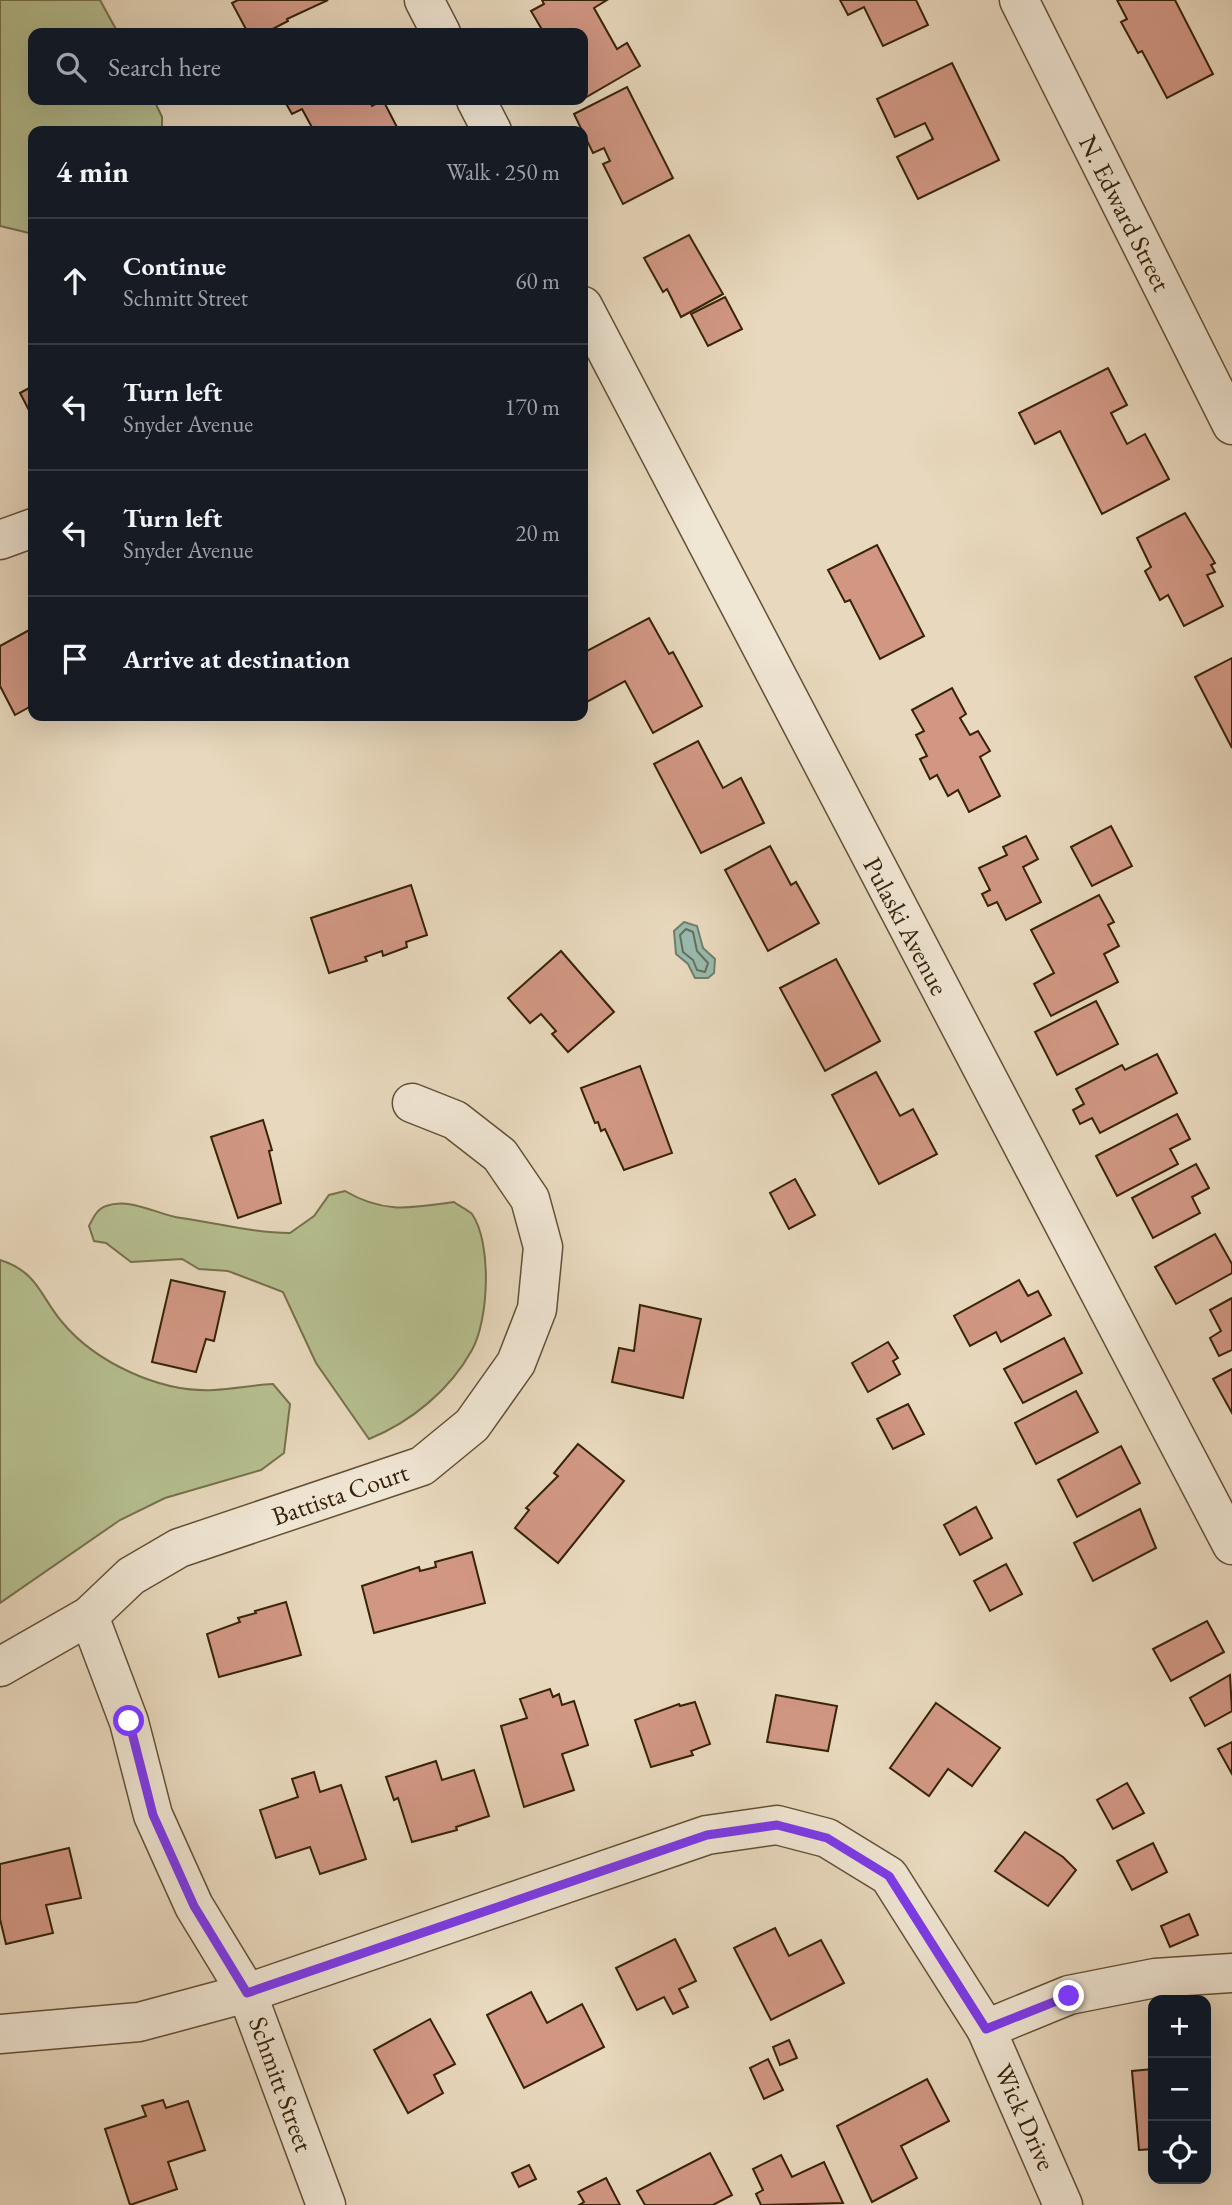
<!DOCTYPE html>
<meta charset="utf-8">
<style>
:root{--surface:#171b24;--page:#242831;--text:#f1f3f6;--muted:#9ea1a6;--line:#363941}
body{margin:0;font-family:"EB Garamond",serif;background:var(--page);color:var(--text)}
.controls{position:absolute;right:21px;bottom:21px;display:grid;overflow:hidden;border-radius:14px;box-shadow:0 7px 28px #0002}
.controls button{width:63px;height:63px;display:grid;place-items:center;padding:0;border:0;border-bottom:2px solid var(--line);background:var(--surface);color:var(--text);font:35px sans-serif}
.stop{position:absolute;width:21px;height:21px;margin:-16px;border:5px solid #7c3aed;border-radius:50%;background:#fff}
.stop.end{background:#7c3aed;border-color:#fff;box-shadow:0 2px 7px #0008}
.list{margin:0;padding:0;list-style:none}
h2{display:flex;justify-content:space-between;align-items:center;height:91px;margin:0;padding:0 28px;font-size:30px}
h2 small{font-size:23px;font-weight:400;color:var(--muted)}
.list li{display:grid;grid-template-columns:46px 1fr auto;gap:21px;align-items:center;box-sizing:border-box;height:126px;padding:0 28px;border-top:2px solid var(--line)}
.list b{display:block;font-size:26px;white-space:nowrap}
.list p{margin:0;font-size:23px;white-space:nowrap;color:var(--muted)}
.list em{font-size:23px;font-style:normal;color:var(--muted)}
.icon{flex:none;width:38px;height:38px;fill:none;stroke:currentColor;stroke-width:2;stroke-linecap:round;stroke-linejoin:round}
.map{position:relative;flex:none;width:1232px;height:2205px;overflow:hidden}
.search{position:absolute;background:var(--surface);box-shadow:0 7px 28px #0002;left:28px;top:28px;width:560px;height:77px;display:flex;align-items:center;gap:18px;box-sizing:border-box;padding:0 24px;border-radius:14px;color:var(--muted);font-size:26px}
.panel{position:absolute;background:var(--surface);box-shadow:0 7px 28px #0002;left:28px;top:126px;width:560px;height:595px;border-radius:14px}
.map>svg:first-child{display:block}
.green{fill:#b6bf90;stroke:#76714c;stroke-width:2}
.water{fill:#98baad;stroke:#717e6b;stroke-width:2}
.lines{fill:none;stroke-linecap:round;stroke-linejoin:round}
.shore{stroke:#686e5b;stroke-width:2}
.building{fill:#d19783;stroke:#372309;stroke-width:2}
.minor-casing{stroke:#635036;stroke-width:41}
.minor{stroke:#f0e6d4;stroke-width:38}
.route{stroke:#7c3aed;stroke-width:9}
.labels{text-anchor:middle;stroke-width:5;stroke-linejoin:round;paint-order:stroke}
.street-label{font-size:26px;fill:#372309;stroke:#f0e6d4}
</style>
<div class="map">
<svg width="1232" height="2205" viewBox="0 0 1232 2205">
<rect width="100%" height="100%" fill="#e8d8bd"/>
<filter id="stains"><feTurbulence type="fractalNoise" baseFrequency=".00286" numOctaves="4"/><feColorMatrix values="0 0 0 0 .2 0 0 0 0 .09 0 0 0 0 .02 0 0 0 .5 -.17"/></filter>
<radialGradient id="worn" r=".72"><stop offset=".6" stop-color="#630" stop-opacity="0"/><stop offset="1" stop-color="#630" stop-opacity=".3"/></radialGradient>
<g class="green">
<path d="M0 0H100L118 33H33V100H154L162 117V131H33V234L0 226Z"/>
<path d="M345 1191C384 1214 411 1208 454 1202 459 1206 468 1210 472 1214 492 1243 489 1319 472 1350 450 1390 411 1422 369 1439L316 1363 283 1292 228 1271 199 1269 182 1259 131 1262 106 1243 94 1241 89 1226C93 1218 97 1209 106 1206 131 1197 158 1215 181 1218 218 1223 253 1233 290 1233L314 1216 329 1195Z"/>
<path d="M0 1260C38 1272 40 1296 62 1322 96 1363 161 1393 214 1390 234 1389 253 1385 273 1384L290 1404 284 1453 261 1470 165 1498 120 1520 0 1603Z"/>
</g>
<path class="water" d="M684 922 697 926 703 948 715 959 714 973 708 978H695L688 964 676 954 674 931Z"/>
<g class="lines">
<path class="shore" d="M686 929 693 932 697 951 708 963 705 972 697 970 693 960 683 952 680 935Z"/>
</g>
<g class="building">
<path d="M238 0H328L287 19 288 21 265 33H248L232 3Z"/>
<path d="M542 0H607L594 8 617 49 627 43 640 66 583 99V33H544L531 11 544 4Z"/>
<path d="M840 0H916L928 25 883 46 864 7 848 15Z"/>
<path d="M1117 0H1175L1213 74 1167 98 1142 51 1138 53 1121 22 1127 19Z"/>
<path d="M952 63 999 160 918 199 897 157 933 139 925 123 895 137 877 99Z"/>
<path d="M627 87 673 178 623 204 603 164 610 161 604 148 593 153 574 114Z"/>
<path d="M284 100H369L372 106 383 100 399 131H314L302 109 292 114Z"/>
<path d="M689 235 723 294 681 317 667 289 663 292 644 258Z"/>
<path d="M725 297 742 329 708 346 691 314Z"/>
<path d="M1108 368 1127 405 1111 413 1127 444 1145 434 1169 479 1102 514 1060 431 1035 444 1019 413Z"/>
<path d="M33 386V418L20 393Z"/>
<path d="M1185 513 1215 563 1211 565 1215 572 1207 575 1223 606 1184 626 1168 595 1160 600 1145 571 1151 567 1137 538Z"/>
<path d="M877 545 924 636 880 659 850 600 845 602 828 570Z"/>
<path d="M649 618 669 654 673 652 702 706 653 733 625 681 583 704V653Z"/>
<path d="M33 628V705L15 715 0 686V646Z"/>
<path d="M1232 658V748L1195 677Z"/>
<path d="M952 688 966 714 960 718 970 735 978 731 990 751 980 757 1000 796 969 812 958 790 948 796 937 775 930 779 920 759 927 756 916 735 924 731 912 710Z"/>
<path d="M698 741 723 788 741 778 764 823 701 853 654 764Z"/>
<path d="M1111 826 1132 866 1092 886 1071 847Z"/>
<path d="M1026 836 1038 859 1023 867 1041 902 1006 920 997 902 988 906 982 894 990 890 979 868 1007 855 1003 847Z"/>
<path d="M770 846 791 885 796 882 819 923 768 951 725 870Z"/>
<path d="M411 885 427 935 406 942 407 947 383 956 382 951 365 957 367 961 329 973 311 918Z"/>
<path d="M1099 895 1114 922 1108 925 1119 946 1104 954 1118 982 1051 1016 1034 984 1054 973 1031 930Z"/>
<path d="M561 951 614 1012 568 1052 552 1034 556 1031 541 1014 530 1023 508 998Z"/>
<path d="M836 959 880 1041 825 1071 780 988Z"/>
<path d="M1096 1001 1118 1044 1057 1075 1035 1032Z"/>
<path d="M1157 1054 1177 1093 1100 1133 1092 1118 1080 1124 1073 1110 1084 1104 1076 1089 1122 1065 1125 1070Z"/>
<path d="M640 1066 672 1153 624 1170 605 1129 601 1131 598 1122 595 1123 581 1088Z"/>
<path d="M876 1072 900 1116 913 1109 937 1154 879 1184 832 1095Z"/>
<path d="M1177 1114 1190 1139 1170 1149 1178 1164 1117 1196 1096 1156Z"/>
<path d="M263 1120 272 1150 269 1151 281 1203 238 1218 211 1137Z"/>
<path d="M1196 1164 1209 1188 1192 1197 1200 1213 1153 1238 1132 1198Z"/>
<path d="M795 1179 815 1215 789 1229 770 1193Z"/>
<path d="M1215 1234 1232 1264V1273L1176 1304 1155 1267Z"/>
<path d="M171 1280 225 1292 214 1341 206 1339 196 1372 152 1362Z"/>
<path d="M1019 1280 1028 1296 1038 1291 1051 1315 1001 1342 996 1332 970 1346 954 1316Z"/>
<path d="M1232 1298V1350L1219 1356 1210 1338 1221 1331 1210 1310Z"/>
<path d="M640 1305 701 1319 683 1398 612 1382 619 1348 634 1351Z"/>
<path d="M1064 1338 1082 1373 1023 1403 1004 1369Z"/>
<path d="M888 1342 898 1358 893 1361 900 1374 868 1392 852 1363Z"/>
<path d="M1232 1369V1413L1213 1379Z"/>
<path d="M1076 1391 1098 1432 1036 1464 1015 1423Z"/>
<path d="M908 1404 924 1434 893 1449 877 1419Z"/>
<path d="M578 1444 624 1481 558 1563 515 1528 529 1510 526 1508 558 1476 554 1473Z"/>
<path d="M1121 1446 1140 1483 1077 1517 1058 1480Z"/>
<path d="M976 1507 992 1538 960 1555 944 1525Z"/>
<path d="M1140 1509 1156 1548 1093 1581 1074 1543Z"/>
<path d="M472 1552 485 1603 374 1633 362 1586 419 1567 420 1571 436 1567 435 1562Z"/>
<path d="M1006 1564 1022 1594 990 1611 974 1581Z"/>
<path d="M286 1602 301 1655 219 1677 207 1634 240 1622 238 1618 256 1613 255 1611Z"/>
<path d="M1207 1621 1224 1652 1171 1681 1153 1649Z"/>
<path d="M1230 1675 1232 1711 1205 1726 1190 1698Z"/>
<path d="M550 1689 553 1697 559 1694 562 1705 574 1701 588 1745 562 1754 574 1790 524 1807 501 1726 527 1718 520 1699Z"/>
<path d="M776 1695 837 1706 828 1751 767 1742Z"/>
<path d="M695 1702 710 1744 691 1751 693 1755 651 1767 635 1720 679 1704 680 1706Z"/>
<path d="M936 1703 1000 1748 972 1786 948 1769 929 1796 890 1768Z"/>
<path d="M1232 1742V1774L1218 1749Z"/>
<path d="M436 1761 442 1780 474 1770 489 1816 456 1827 457 1830 412 1842 398 1798 394 1800 386 1777Z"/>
<path d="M314 1772 320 1792 341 1785 366 1859 320 1874 310 1847 276 1858 260 1810 298 1797 292 1779Z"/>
<path d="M1127 1783 1144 1813 1113 1829 1097 1800Z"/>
<path d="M1025 1832 1063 1857 1076 1870 1048 1906 995 1871Z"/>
<path d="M1153 1843 1167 1872 1132 1890 1117 1861Z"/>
<path d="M69 1848 81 1898 46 1905 53 1933 6 1944 0 1919V1864Z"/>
<path d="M1189 1914 1198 1935 1170 1947 1161 1926Z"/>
<path d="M775 1928 789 1956 821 1940 844 1983 771 2020 734 1948Z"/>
<path d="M675 1939 696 1981 679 1989 688 2007 673 2014 664 1997 637 2010 616 1968Z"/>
<path d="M531 1992 547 2023 582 2004 604 2047 524 2088 487 2015Z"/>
<path d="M430 2019 455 2064 434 2075 443 2093 408 2113 374 2050Z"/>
<path d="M789 2040 797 2058 780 2065 773 2047Z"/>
<path d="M768 2059 783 2090 764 2099 750 2068Z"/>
<path d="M1153 2069V2149L1139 2150 1132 2071Z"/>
<path d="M927 2079 949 2121 901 2146 917 2178 872 2202 837 2126Z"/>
<path d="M163 2100 166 2108 188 2101 205 2150 168 2162 177 2189 130 2205 105 2129 146 2116 142 2106Z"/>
<path d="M710 2153 732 2195 713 2205H645L637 2191Z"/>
<path d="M781 2155 792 2177 824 2162 843 2203 761 2205 756 2194 763 2190 753 2169Z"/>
<path d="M529 2165 536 2179 519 2187 512 2173Z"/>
<path d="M606 2178 620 2205H579L584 2202 578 2192Z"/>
</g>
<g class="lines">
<defs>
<g id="minor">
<path d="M424 0 441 33"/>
<path d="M1019 0 1232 425"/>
<path d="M476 100 492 131"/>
<path d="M583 306 1232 1545"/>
<path d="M0 540 33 528"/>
<path d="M89 1616 129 1722 153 1815 194 1906 247 1993 326 2205"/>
<path d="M0 1667 89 1616 131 1576 179 1548 422 1466 472 1425 516 1363 537 1309 543 1247 530 1199 500 1155 455 1120 412 1103"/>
<path d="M986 2029 1063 2205"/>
<path d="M0 2034 139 2022 247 1993 707 1835 777 1825 827 1838 889 1876 986 2029 1069 1995 1155 1978 1232 1973"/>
</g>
</defs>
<use href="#minor" class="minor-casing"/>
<use href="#minor" class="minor"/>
</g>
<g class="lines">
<path class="route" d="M129 1721 153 1815 194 1906 247 1993 707 1835 777 1825 827 1838 889 1876 986 2029 1069 1996"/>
</g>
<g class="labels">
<g class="street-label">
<text transform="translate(1125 213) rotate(63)" y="9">N. Edward Street</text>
<text transform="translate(906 926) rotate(62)" y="9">Pulaski Avenue</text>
<text transform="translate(340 1494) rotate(-19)" y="9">Battista Court</text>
<text transform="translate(281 2084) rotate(70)" y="9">Schmitt Street</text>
<text transform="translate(1025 2117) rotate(66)" y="9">Wick Drive</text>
</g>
</g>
<rect width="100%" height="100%" filter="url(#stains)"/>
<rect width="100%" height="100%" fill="url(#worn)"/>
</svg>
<div class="controls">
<button>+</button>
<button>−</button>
<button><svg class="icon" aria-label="locate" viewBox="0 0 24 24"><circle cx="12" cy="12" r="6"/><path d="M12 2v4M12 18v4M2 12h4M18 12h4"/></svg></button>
</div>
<div class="stop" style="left:129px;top:1721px"></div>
<div class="stop end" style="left:1069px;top:1996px"></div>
<div class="search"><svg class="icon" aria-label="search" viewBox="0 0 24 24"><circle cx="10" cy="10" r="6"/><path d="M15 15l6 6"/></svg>Search here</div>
<section class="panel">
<h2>4 min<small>Walk · 250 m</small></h2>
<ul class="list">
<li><svg class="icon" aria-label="ahead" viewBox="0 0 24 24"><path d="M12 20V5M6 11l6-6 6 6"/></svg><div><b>Continue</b><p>Schmitt Street</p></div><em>60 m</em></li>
<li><svg class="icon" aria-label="left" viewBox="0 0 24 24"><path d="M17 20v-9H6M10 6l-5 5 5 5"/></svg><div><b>Turn left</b><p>Snyder Avenue</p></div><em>170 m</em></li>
<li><svg class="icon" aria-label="left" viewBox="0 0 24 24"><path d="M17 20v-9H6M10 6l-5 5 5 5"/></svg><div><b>Turn left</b><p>Snyder Avenue</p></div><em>20 m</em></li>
<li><svg class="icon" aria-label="arrive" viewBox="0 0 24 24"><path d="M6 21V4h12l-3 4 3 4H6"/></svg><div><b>Arrive at destination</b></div></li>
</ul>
</section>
</div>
